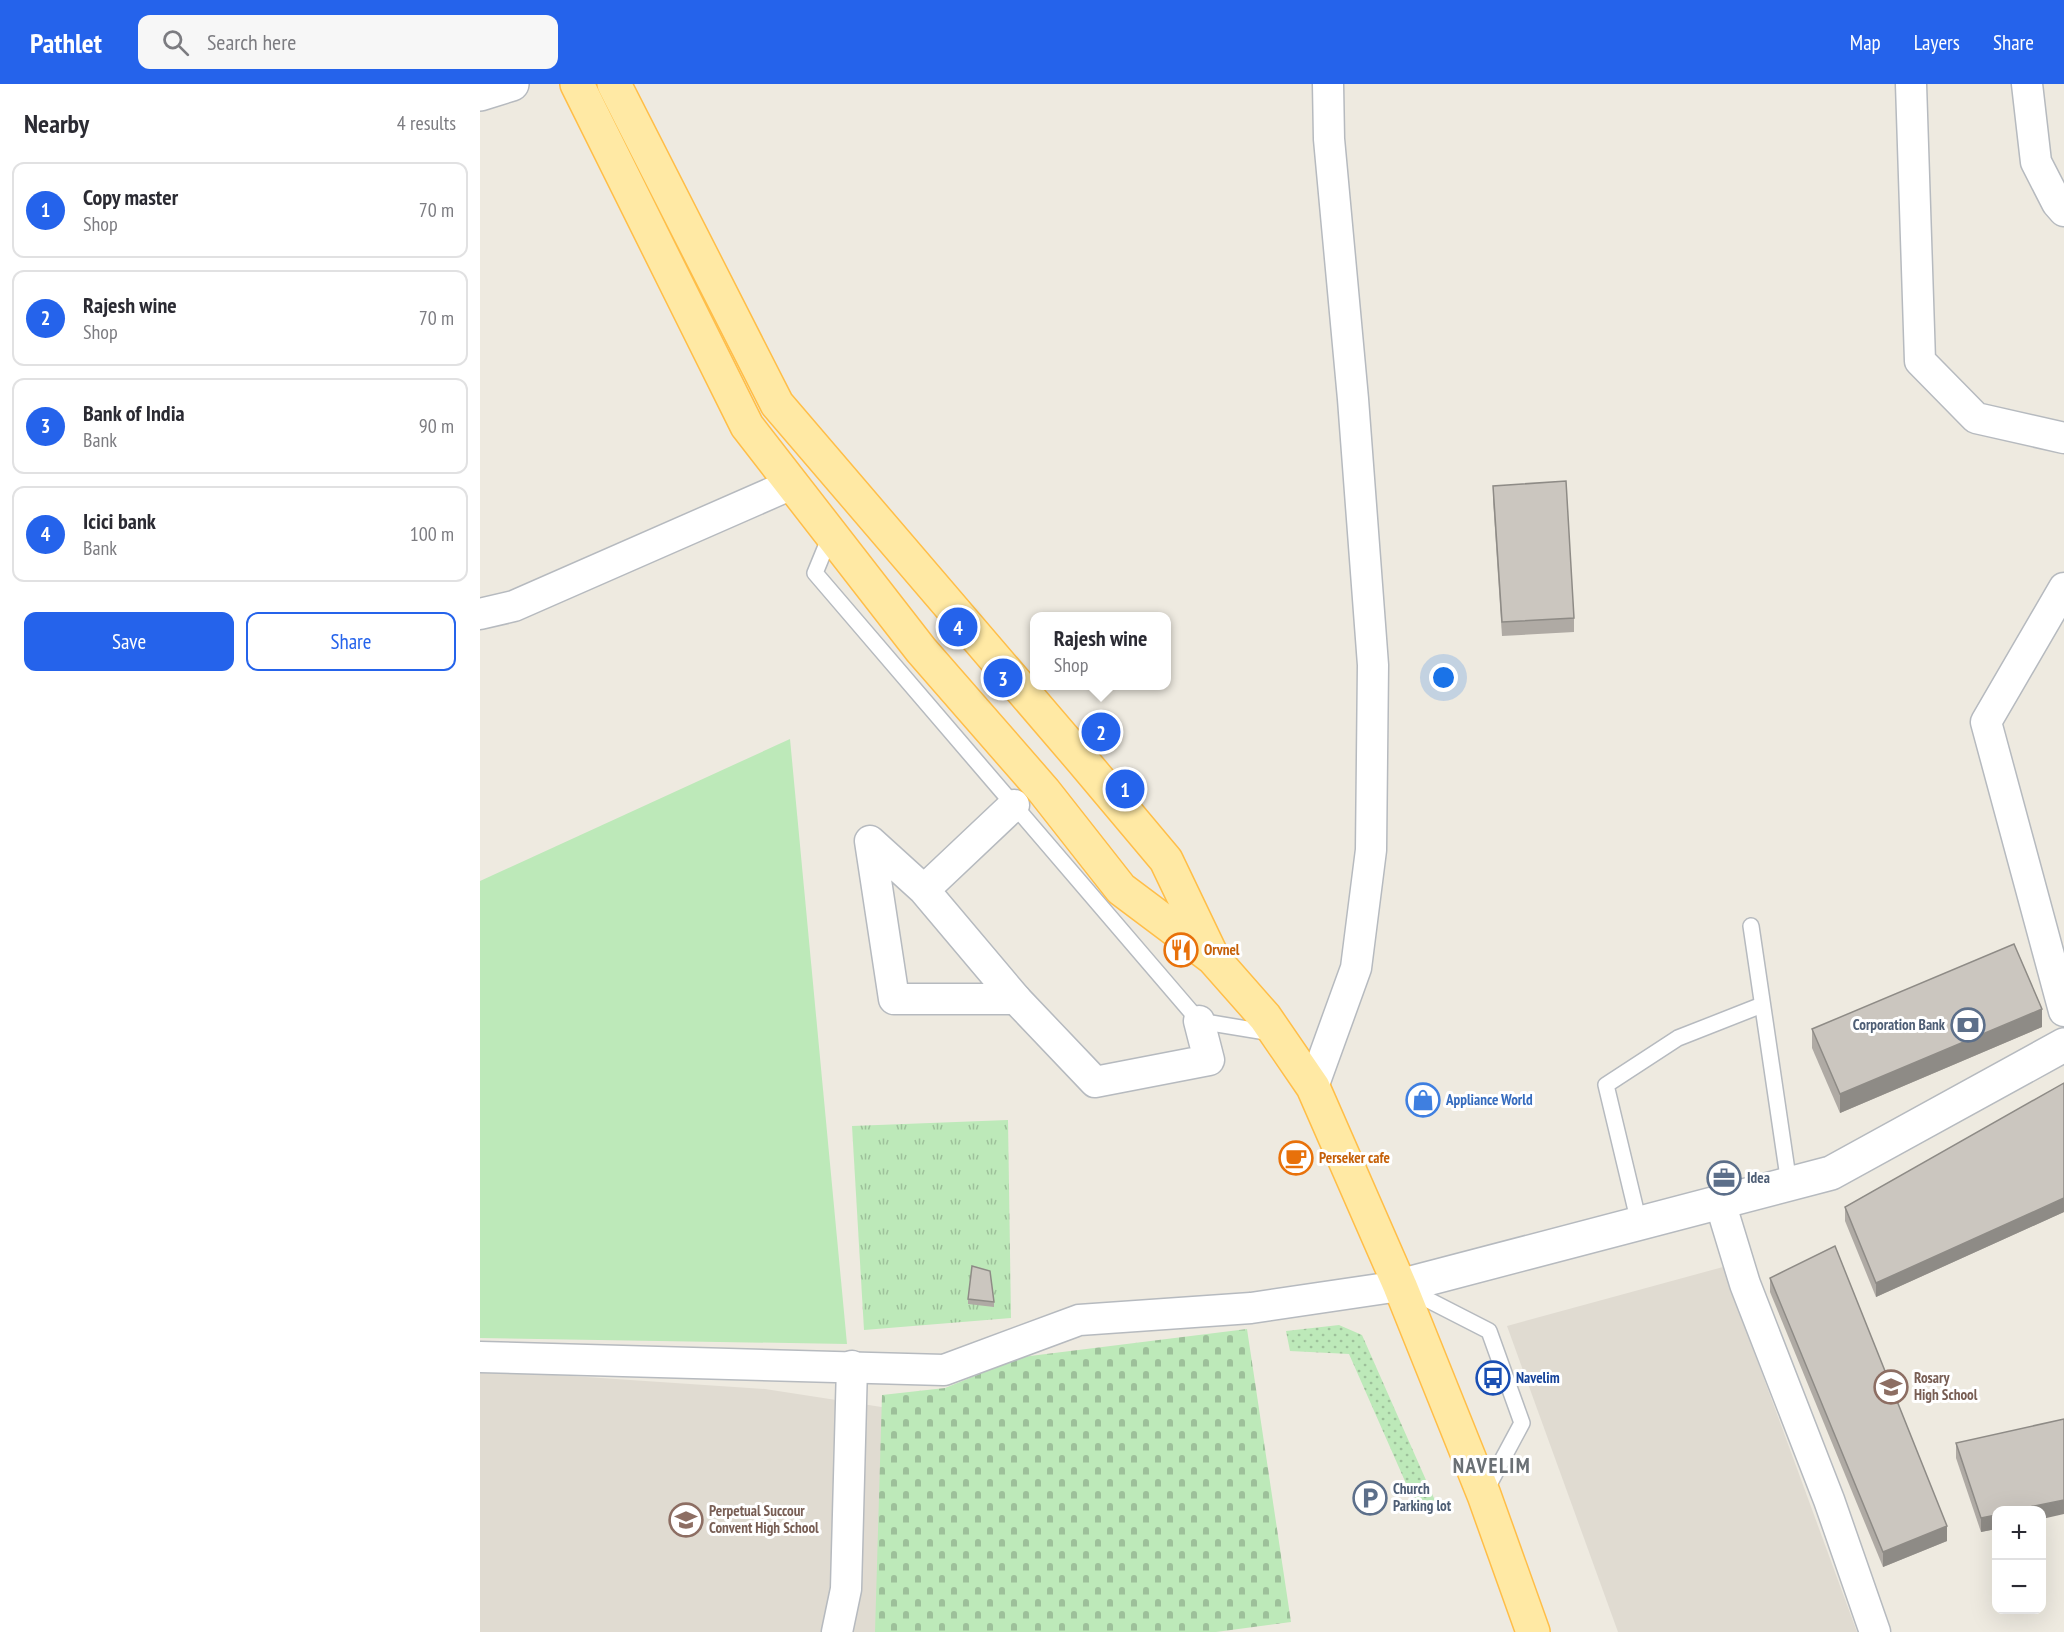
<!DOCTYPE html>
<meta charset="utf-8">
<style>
:root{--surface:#fff;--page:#f7f7f7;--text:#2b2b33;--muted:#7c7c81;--line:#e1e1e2;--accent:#2563eb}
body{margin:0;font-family:"PT Sans Narrow",sans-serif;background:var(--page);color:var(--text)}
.controls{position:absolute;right:18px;bottom:18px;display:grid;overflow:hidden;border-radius:12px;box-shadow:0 6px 24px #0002}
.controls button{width:54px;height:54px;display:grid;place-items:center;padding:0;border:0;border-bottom:2px solid var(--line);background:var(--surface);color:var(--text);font:30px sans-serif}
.you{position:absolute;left:964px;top:594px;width:21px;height:21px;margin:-15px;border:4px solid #fff;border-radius:50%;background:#1a73e8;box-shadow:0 0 0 9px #1a73e833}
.badge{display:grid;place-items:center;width:39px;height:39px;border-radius:50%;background:var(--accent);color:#fff;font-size:20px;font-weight:700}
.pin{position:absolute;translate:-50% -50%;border:3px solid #fff;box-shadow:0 2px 6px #0006}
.popup{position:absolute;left:550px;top:528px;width:141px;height:78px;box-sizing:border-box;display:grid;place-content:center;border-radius:12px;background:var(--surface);filter:drop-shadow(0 2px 4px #0005);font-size:20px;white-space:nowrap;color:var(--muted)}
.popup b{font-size:22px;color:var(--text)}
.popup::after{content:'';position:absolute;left:50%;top:100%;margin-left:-12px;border:12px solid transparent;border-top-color:var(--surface)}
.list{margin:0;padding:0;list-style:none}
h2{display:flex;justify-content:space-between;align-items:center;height:78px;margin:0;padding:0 24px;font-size:26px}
h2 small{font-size:20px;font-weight:400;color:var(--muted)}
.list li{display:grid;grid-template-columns:39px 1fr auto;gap:18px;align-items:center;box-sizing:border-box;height:96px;margin:0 12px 12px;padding:0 12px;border:2px solid var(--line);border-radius:12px}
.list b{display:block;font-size:22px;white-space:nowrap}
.list p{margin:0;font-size:20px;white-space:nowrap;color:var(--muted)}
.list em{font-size:20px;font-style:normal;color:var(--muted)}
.actions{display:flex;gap:12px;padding:18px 24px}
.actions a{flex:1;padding:14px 0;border:2px solid var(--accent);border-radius:12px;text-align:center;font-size:21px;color:var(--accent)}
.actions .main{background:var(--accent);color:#fff}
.icon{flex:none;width:33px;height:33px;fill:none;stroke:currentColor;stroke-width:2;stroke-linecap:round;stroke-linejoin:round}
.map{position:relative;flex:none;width:1584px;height:1548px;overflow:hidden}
header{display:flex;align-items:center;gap:36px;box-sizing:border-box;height:84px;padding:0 30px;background:var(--accent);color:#fff}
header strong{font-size:28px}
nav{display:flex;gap:33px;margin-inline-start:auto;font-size:21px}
.search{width:420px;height:54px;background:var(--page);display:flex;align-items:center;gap:15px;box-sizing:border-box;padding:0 21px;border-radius:12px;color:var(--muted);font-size:22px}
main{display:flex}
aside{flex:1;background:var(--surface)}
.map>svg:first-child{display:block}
.education{fill:#e0dbd1}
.grass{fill:url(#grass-tufts)}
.cemetery{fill:url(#cemetery-stones)}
.park{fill:#bde9b9}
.garden{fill:url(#garden-dots)}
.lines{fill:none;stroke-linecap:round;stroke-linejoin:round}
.service-casing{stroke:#b6babf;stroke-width:18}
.minor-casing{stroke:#b6babf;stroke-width:33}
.tertiary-casing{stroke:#b6babf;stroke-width:36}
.primary-casing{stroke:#ffbe48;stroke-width:36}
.service{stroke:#fff;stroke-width:15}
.minor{stroke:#fff;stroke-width:30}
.tertiary{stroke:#fff;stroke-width:33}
.primary{stroke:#ffe9a4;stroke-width:33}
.wall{fill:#afaaa4}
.shaded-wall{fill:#8e8b86}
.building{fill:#cbc6bf;stroke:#8e8b86;stroke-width:1.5}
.labels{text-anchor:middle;stroke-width:6;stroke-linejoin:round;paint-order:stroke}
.food-label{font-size:15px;font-weight:bold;fill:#c56008;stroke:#fff;text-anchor:start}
.service-label{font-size:15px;font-weight:bold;fill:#4e5e75;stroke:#fff;text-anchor:start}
.shop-label{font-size:15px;font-weight:bold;fill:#366cbe;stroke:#fff;text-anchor:start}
.transit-label{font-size:15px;font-weight:bold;fill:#164399;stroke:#fff;text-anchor:start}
.education-label{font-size:15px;font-weight:bold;fill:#785e54;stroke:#fff;text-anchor:start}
.district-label{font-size:21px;font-weight:bold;letter-spacing:1.5px;fill:#6a7075;stroke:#fff}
</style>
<header>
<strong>Pathlet</strong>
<div class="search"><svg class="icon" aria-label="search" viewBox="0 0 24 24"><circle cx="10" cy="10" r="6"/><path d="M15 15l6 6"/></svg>Search here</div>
<nav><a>Map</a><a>Layers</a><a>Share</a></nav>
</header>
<main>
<aside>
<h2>Nearby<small>4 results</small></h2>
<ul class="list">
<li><span class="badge">1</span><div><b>Copy master</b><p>Shop</p></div><em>70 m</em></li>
<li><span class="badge">2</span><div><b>Rajesh wine</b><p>Shop</p></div><em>70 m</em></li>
<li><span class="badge">3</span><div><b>Bank of India</b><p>Bank</p></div><em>90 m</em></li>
<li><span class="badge">4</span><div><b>Icici bank</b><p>Bank</p></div><em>100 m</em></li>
</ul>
<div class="actions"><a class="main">Save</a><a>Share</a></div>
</aside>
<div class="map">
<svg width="1584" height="1548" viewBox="0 0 1584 1548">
<defs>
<pattern id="grass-tufts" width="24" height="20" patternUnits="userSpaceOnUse" patternTransform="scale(1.5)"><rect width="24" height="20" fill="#bde9b9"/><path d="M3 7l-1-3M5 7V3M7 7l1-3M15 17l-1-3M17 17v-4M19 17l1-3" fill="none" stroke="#9dc09a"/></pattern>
<pattern id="cemetery-stones" width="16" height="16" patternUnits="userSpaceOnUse" patternTransform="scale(1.5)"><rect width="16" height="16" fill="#bde9b9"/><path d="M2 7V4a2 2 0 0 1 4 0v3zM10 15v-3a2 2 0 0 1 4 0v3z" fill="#9dc09a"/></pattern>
<pattern id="garden-dots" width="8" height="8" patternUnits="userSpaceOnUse" patternTransform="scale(1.5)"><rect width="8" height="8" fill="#bde9b9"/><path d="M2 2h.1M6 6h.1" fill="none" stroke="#9dc09a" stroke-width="1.8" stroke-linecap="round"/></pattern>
</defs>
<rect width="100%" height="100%" fill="#eeeae0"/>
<g class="education">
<path d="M1243 1183 1377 1548H1138L1027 1242Z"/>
<path d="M0 1286 285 1305 408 1324 415 1548H0Z"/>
</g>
<path class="grass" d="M528 1036 531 1234 384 1246 372 1042Z"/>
<path class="cemetery" d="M767 1245 811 1538 736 1548H395L402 1311 465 1304 542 1273Z"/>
<path class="park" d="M310 655 367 1260 0 1254V797Z"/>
<path class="garden" d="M859 1241 882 1251 957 1421 939 1429 869 1270 810 1267 806 1247Z"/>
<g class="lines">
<defs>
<g id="service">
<path d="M351 450 335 489 719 937 792 949"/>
<path d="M1271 842 1309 1100"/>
<path d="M1159 1139 1126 1001 1198 954 1282 921"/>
<path d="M925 1204 1009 1247 1042 1339 1005 1408"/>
</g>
<g id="minor">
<path d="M1431 0 1440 277 1496 334 1584 354"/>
<path d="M1547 0 1556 78 1577 119 1584 127"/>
<path d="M1584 504 1506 638 1584 927"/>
<path d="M0 530 34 522 312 400"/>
<path d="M444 806 390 757 414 915H536L444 806 534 721"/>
<path d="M536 915 615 998 729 976 719 937"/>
<path d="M833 1003 876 884 891 766 893 581 873 315 849 55 848 0"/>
<path d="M1240 1118 1265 1200 1349 1416 1395 1548"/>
<path d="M0 1273 464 1286 599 1236 771 1224 920 1202"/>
<path d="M357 1548 366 1505 372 1282"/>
</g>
<g id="tertiary">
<path d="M0 10 32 0"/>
<path d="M920 1202 1351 1089 1584 961"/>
</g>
<g id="primary">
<path d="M97 0 267 342 441 566 564 707 641 805 733 874 785 933 833 1003 920 1202 1004 1411 1053 1548"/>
<path d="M134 0 297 320 602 676 686 776 731 870"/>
</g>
</defs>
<use href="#service" class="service-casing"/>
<use href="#minor" class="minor-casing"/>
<use href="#tertiary" class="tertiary-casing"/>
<use href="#primary" class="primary-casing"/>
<use href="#service" class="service"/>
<use href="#minor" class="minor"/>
<use href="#tertiary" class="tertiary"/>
<use href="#primary" class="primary"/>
</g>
<g class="wall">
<path d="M1013 402 1094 534V548L1022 552 1013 416Z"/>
<path d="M1562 943 1360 1029 1332 964V945Z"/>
<path d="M1584 999V1128L1396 1213 1365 1137V1123Z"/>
<path d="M1290 1194 1467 1457 1403 1483 1290 1208Z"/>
<path d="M488 1215 514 1218V1223L488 1220Z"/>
<path d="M1476 1359 1516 1426V1445L1501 1448 1476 1374Z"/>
</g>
<g class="shaded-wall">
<path d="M1562 925V943L1360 1029V1010Z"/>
<path d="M1584 1114V1128L1396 1213V1199Z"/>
<path d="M1584 1416V1430L1562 1435V1426H1535Z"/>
<path d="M1516 1431V1445L1501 1448V1434Z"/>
<path d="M1467 1442V1457L1403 1483V1468Z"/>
</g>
<g class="building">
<path d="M1086 397 1094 534 1022 538 1013 402Z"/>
<path d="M1534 860 1562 925 1360 1010 1332 945Z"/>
<path d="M1584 999V1114L1396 1199 1365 1123Z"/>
<path d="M1355 1162 1467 1442 1403 1468 1290 1194Z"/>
<path d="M492 1182 510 1187 514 1218 488 1215Z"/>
<path d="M1584 1335V1416L1535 1426H1516V1431L1501 1434 1476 1359Z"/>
</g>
<defs>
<symbol id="restaurant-ring" viewBox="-11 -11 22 22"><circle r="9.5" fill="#fff" stroke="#e8710a" stroke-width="1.5"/><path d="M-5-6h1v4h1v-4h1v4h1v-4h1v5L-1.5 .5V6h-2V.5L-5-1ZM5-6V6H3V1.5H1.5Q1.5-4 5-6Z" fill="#e8710a"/></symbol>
<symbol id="bank-ring" viewBox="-11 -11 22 22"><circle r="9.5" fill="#fff" stroke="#5c6f8a" stroke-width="1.5"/><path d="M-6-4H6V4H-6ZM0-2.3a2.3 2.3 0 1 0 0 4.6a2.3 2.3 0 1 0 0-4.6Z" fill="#5c6f8a"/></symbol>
<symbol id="shop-ring" viewBox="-11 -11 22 22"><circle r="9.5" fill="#fff" stroke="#3f7fe0" stroke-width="1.5"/><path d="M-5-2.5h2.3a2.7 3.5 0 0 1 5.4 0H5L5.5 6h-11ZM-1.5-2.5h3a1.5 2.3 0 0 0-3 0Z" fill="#3f7fe0"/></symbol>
<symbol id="cafe-ring" viewBox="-11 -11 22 22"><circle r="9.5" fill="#fff" stroke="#e8710a" stroke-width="1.5"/><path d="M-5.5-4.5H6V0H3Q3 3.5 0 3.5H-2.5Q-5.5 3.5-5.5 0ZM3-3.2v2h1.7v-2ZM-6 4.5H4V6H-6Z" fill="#e8710a"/></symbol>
<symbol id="office-ring" viewBox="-11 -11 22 22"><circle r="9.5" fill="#fff" stroke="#5c6f8a" stroke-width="1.5"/><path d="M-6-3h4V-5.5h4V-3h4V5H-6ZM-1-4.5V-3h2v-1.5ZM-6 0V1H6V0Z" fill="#5c6f8a"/></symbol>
<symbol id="bus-ring" viewBox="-11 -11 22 22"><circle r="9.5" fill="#fff" stroke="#1a4fb4" stroke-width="1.5"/><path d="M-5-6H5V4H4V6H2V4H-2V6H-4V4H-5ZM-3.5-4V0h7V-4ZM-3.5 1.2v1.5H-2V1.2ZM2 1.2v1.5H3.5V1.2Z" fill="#1a4fb4"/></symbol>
<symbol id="school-ring" viewBox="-11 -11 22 22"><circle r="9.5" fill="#fff" stroke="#8d6e63" stroke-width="1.5"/><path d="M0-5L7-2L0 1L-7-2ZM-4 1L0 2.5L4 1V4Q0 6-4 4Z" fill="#8d6e63"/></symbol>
<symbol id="parking-ring" viewBox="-11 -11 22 22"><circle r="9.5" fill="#fff" stroke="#5c6f8a" stroke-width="1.5"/><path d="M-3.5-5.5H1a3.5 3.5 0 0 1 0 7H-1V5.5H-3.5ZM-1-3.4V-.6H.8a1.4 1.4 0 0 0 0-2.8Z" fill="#5c6f8a"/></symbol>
</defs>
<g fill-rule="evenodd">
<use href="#restaurant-ring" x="682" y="847" width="38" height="38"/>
<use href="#bank-ring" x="1469" y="922" width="38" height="38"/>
<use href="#shop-ring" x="924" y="997" width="38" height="38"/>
<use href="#cafe-ring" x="797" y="1055" width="38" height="38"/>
<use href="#office-ring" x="1225" y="1075" width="38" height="38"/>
<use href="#bus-ring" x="994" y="1275" width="38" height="38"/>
<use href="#school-ring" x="1392" y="1284" width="38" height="38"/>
<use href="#parking-ring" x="871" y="1395" width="38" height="38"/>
<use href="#school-ring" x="187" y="1417" width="38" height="38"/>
</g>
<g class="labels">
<g class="food-label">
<text x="724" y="871">Orvnel</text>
<text x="839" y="1079">Perseker cafe</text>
</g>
<g class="service-label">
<text x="1465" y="946" text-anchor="end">Corporation Bank</text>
<text x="1267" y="1099">Idea</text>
<text x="913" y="1410">Church<tspan x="913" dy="17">Parking lot</tspan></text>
</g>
<g class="shop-label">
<text x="966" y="1021">Appliance World</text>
</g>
<g class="transit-label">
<text x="1036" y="1299">Navelim</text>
</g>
<g class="education-label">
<text x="1434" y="1299">Rosary<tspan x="1434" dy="17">High School</tspan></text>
<text x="229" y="1432">Perpetual Succour<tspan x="229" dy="17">Convent High School</tspan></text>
</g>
<g class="district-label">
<text x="1012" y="1389">NAVELIM</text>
</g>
</g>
</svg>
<div class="controls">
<button>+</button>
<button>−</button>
</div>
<div class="you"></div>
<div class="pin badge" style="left:645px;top:705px">1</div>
<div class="pin badge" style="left:621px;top:648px">2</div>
<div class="popup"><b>Rajesh wine</b>Shop</div>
<div class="pin badge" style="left:523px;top:594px">3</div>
<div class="pin badge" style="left:478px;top:543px">4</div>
</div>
</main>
